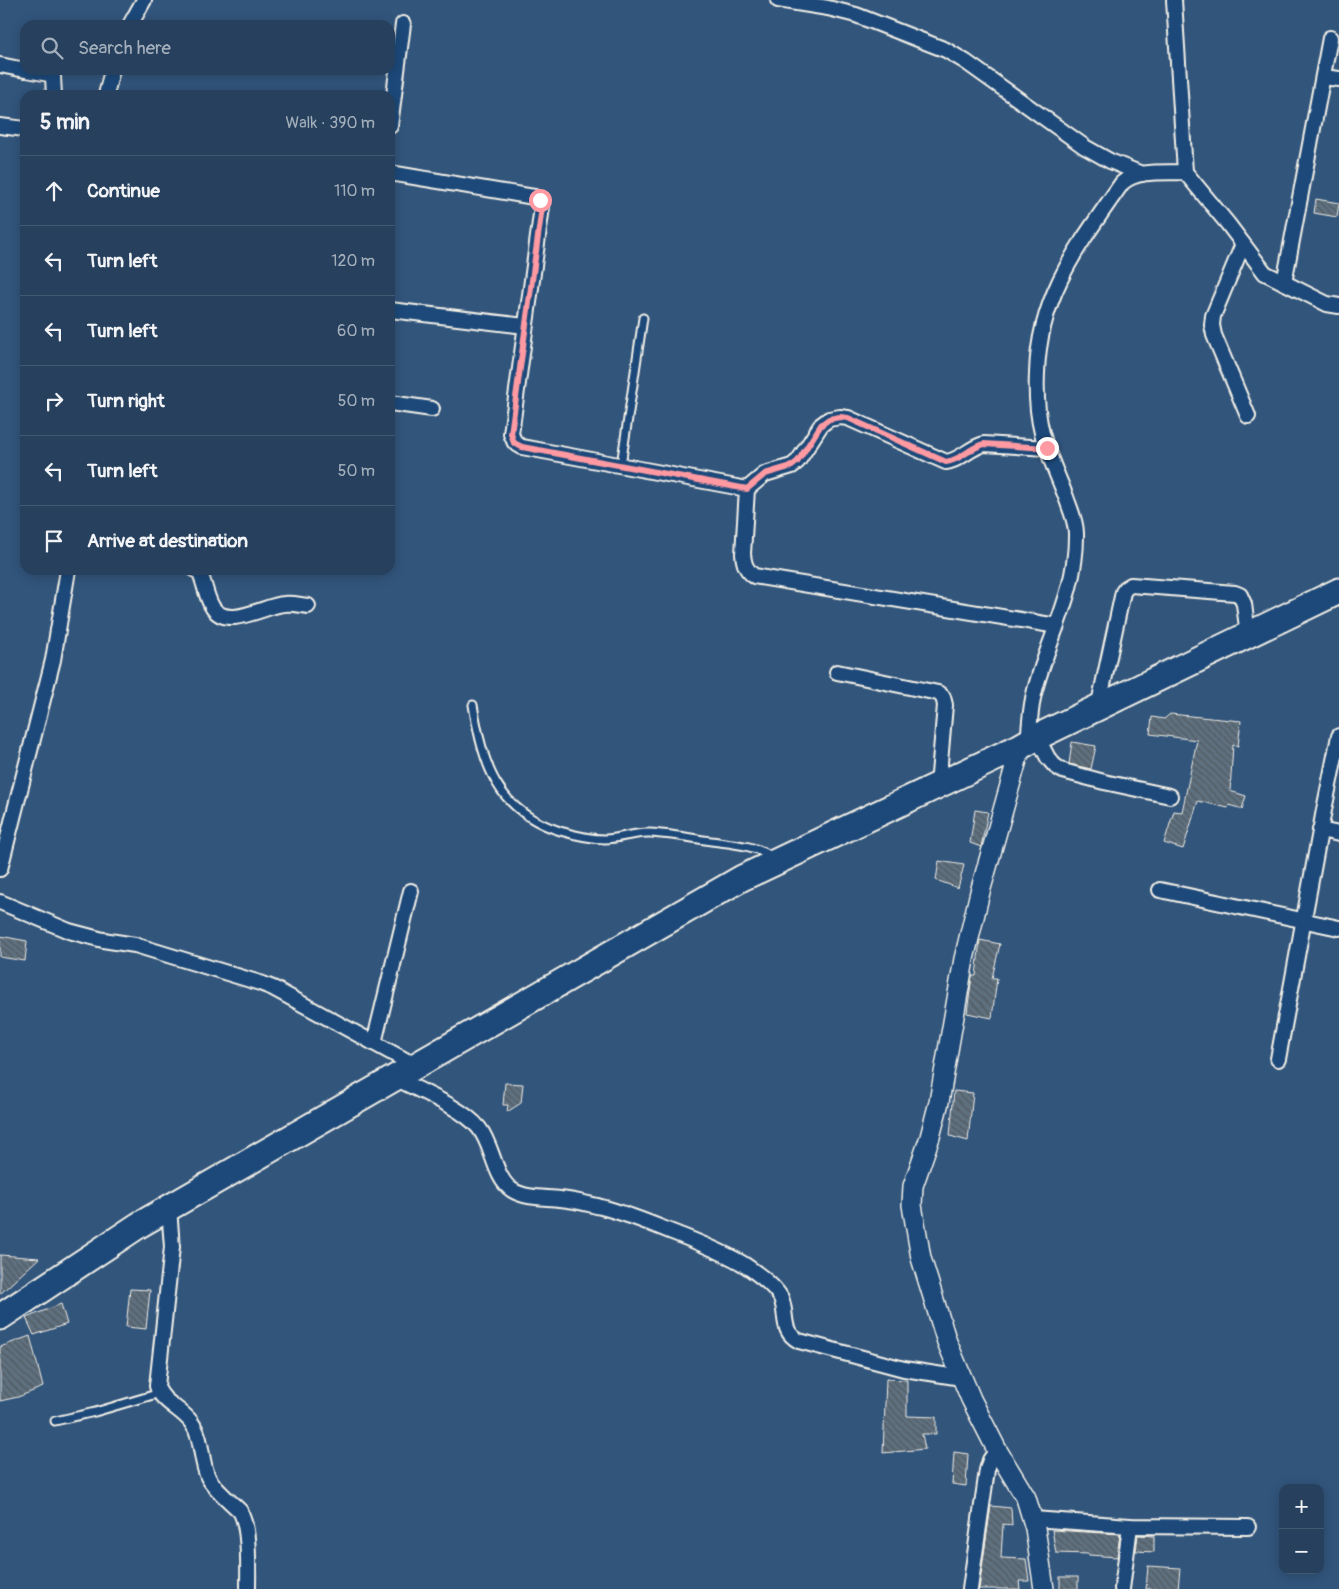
<!DOCTYPE html>
<meta charset="utf-8">
<style>
:root{--surface:#26405d;--page:#324b66;--text:#f1f3f6;--muted:#a4afbc;--line:#425972}
body{margin:0;font-family:Pangolin,sans-serif;background:var(--page);color:var(--text)}
.controls{position:absolute;right:15px;bottom:15px;display:grid;overflow:hidden;border-radius:10px;box-shadow:0 2px 12px #0003}
.controls button{width:45px;height:45px;display:grid;place-items:center;padding:0;border:0;border-bottom:1px solid var(--line);background:var(--surface);color:var(--text);font:25px sans-serif}
.stop{position:absolute;width:15px;height:15px;margin:-11px;border:4px solid #ff9aa2;border-radius:50%;background:#fff}
.stop.end{background:#ff9aa2;border-color:#fff;box-shadow:0 1px 5px #0008}
.list{margin:0;padding:0;list-style:none}
h2{display:flex;justify-content:space-between;align-items:center;height:65px;margin:0;padding:0 20px;font-size:21px}
h2 small{font-size:16px;font-weight:400;color:var(--muted)}
.list li{display:grid;grid-template-columns:32px 1fr auto;gap:15px;align-items:center;box-sizing:border-box;height:70px;padding:0 20px;border-top:1px solid var(--line)}
.list b{display:block;font-size:19px;white-space:nowrap}
.list em{font-size:16px;font-style:normal;color:var(--muted)}
.icon{flex:none;width:28px;height:28px;fill:none;stroke:currentColor;stroke-width:2;stroke-linecap:round;stroke-linejoin:round}
.map{position:relative;flex:none;width:1339px;height:1589px;overflow:hidden}
.search{position:absolute;background:var(--surface);box-shadow:0 2px 12px #0003;left:20px;top:20px;width:375px;height:55px;display:flex;align-items:center;gap:12px;box-sizing:border-box;padding:0 18px;border-radius:15px;color:var(--muted);font-size:19px}
.panel{position:absolute;background:var(--surface);box-shadow:0 2px 12px #0003;left:20px;top:90px;width:375px;height:485px;border-radius:15px}
.map>svg:first-child{display:block}
.building{fill:url(#building-back-hatch);stroke:#f4f1e8}
.lines{fill:none;stroke-linecap:round;stroke-linejoin:round}
.lane-casing{stroke:#f4f1e8;stroke-width:11}
.street-casing{stroke:#f4f1e8;stroke-width:18}
.secondary-casing{stroke:#f4f1e8;stroke-width:22}
.highway-casing{stroke:#f4f1e8;stroke-width:29}
.lane{stroke:#1f4a7a;stroke-width:7}
.street{stroke:#1f4a7a;stroke-width:14}
.secondary{stroke:#1f4a7a;stroke-width:19}
.highway{stroke:#1f4a7a;stroke-width:25}
.route{stroke:#ff9aa2;stroke-width:6}
</style>
<div class="map">
<svg width="1339" height="1589" viewBox="0 0 1339 1589">
<defs>
<pattern id="building-back-hatch" width="6" height="6" patternUnits="userSpaceOnUse" patternTransform="scale(1.25)"><rect width="6" height="6" fill="#5e707f"/><path d="M-1 5l2 2M0 0l6 6M5-1l2 2" fill="none" stroke="#525a60"/></pattern>
</defs>
<rect width="100%" height="100%" fill="#32557c"/>
<filter id="ink" filterUnits="userSpaceOnUse"><feTurbulence type="fractalNoise" baseFrequency=".02" numOctaves="2"/><feDisplacementMap in="SourceGraphic" scale="10" xChannelSelector="R" yChannelSelector="G"/><feConvolveMatrix kernelMatrix="1 2 1 2 8 2 1 2 1" color-interpolation-filters="sRGB"/></filter>
<g filter="url(#ink)">
<g class="building">
<path d="M1316 199 1339 203 1337 217 1314 213Z"/>
<path d="M1170 714 1241 721 1238 746 1233 745 1230 791 1246 796 1242 809 1229 805 1228 808 1198 801 1183 849 1164 843 1174 811 1182 812 1197 740 1150 734 1152 717 1164 719Z"/>
<path d="M1072 742 1096 746 1091 769 1069 764Z"/>
<path d="M975 810 988 812 981 847 970 843Z"/>
<path d="M939 861 964 865 958 888 936 880Z"/>
<path d="M0 936 27 941 25 961 0 957Z"/>
<path d="M980 940 1000 944 992 978H997L992 1018 967 1013 972 976H976Z"/>
<path d="M505 1083 523 1084 521 1103 507 1112 508 1105H503Z"/>
<path d="M954 1091 973 1093 968 1141 950 1136Z"/>
<path d="M0 1255 39 1258 0 1294Z"/>
<path d="M130 1289 150 1290 146 1329 126 1327Z"/>
<path d="M61 1304 67 1324 34 1335 26 1318Z"/>
<path d="M30 1336 43 1387 18 1397 0 1401V1347Z"/>
<path d="M886 1379 907 1380V1416L936 1417V1434H922L925 1449 883 1453Z"/>
<path d="M954 1452 968 1454 966 1486 952 1484Z"/>
<path d="M991 1506 1011 1508 1012 1525 1003 1524 1001 1558 1026 1559 1029 1581H1019L1020 1589H979Z"/>
<path d="M1052 1530 1120 1534 1117 1557 1089 1555V1554L1056 1553Z"/>
<path d="M1138 1535 1154 1536V1552L1136 1551Z"/>
<path d="M1148 1566 1180 1568 1178 1589H1146Z"/>
<rect x="1060" y="1577" width="18" height="12"/>
</g>
<g class="lines">
<defs>
<g id="lane">
<path d="M621 465 643 318"/>
<path d="M473 705C483 764 496 811 560 831 574 835 590 839 605 839 620 839 635 832 650 833 670 834 691 838 711 841 732 844 755 845 773 857"/>
<path d="M55 1421 95 1412 160 1393"/>
</g>
<g id="street">
<path d="M778 0 828 8 856 15 946 50 966 62 1085 147 1110 161 1142 174"/>
<path d="M1174 0 1185 172 1228 224 1265 273 1327 304 1339 306"/>
<path d="M130 25 144 0"/>
<path d="M0 65 25 70"/>
<path d="M27 70 49 74 53 77 54 95"/>
<path d="M1323 77 1339 79"/>
<path d="M106 95 112 70"/>
<path d="M0 126 25 129"/>
<path d="M390 126 403 24"/>
<path d="M390 173 534 197 540 200 542 207 511 434 515 443 522 447 747 489 743 554C744 564 746 570 754 576L1057 626"/>
<path d="M1243 244 1213 316 1212 325 1214 335 1248 416"/>
<path d="M1284 283 1330 38"/>
<path d="M390 310 525 326"/>
<path d="M390 403 432 409"/>
<path d="M747 489 765 474 792 466 798 461 821 425 829 419 840 417 848 418 946 462C961 460 969 448 984 444L1047 448"/>
<path d="M195 570 199 571C205 583 206 598 213 608 228 630 265 605 284 604 292 603 300 605 308 606"/>
<path d="M837 672 938 693 943 697 945 705 938 786"/>
<path d="M1098 708 1123 592 1126 588 1131 585 1235 593 1240 595 1244 604 1248 635"/>
<path d="M1037 737 1048 758 1055 766 1063 771 1104 782 1170 796"/>
<path d="M1028 742C1030 725 1030 707 1035 690 1049 636 1077 592 1076 533 1076 521 1070 509 1066 497 1058 476 1048 455 1042 433 1037 413 1036 394 1037 373 1039 295 1079 245 1122 183 1138 169 1164 173 1185 172"/>
<path d="M1320 830 1339 834"/>
<path d="M0 869 53 660 68 570"/>
<path d="M1160 890 1339 928"/>
<path d="M0 902 69 931 103 940 135 945 260 983 273 988 416 1066"/>
<path d="M374 1043 411 891"/>
<path d="M1278 1059 1324 810 1339 736"/>
<path d="M395 1078C418 1090 463 1108 479 1128 493 1145 494 1178 512 1190 526 1199 545 1197 560 1199 574 1200 588 1204 601 1207 625 1213 650 1223 672 1232 697 1242 722 1251 745 1265 757 1273 774 1285 781 1298 788 1315 780 1331 799 1341L904 1369 962 1378"/>
<path d="M169 1208 172 1247 157 1386C161 1402 182 1409 191 1422 203 1437 200 1460 208 1477 215 1490 230 1501 240 1511 250 1528 248 1568 248 1589"/>
<path d="M1033 1519 1130 1526 1248 1527"/>
<path d="M970 1589 987 1470 990 1460 997 1450"/>
<path d="M1122 1589 1130 1526"/>
</g>
<path id="secondary" d="M1021 746 980 892 964 959 939 1102 930 1137 913 1186 912 1205 921 1258 947 1342 971 1399 997 1450 1026 1498 1035 1528 1044 1589"/>
<path id="highway" d="M0 1317 139 1225 742 878 1021 746 1037 737 1339 591"/>
</defs>
<use href="#lane" class="lane-casing"/>
<use href="#street" class="street-casing"/>
<use href="#secondary" class="secondary-casing"/>
<use href="#highway" class="highway-casing"/>
<use href="#lane" class="lane"/>
<use href="#street" class="street"/>
<use href="#secondary" class="secondary"/>
<use href="#highway" class="highway"/>
</g>
</g>
<g class="lines" filter="url(#ink)">
<path class="route" d="M540 200 542 207 511 434 514 443 522 447 747 489 765 474 792 466 798 461 821 425 829 419 840 417 848 418 946 462C961 460 969 448 984 444L1047 448"/>
</g>
</svg>
<div class="controls">
<button>+</button>
<button>−</button>
</div>
<div class="stop" style="left:540px;top:200px"></div>
<div class="stop end" style="left:1047px;top:448px"></div>
<div class="search"><svg class="icon" aria-label="search" viewBox="0 0 24 24"><circle cx="10" cy="10" r="6"/><path d="M15 15l6 6"/></svg>Search here</div>
<section class="panel">
<h2>5 min<small>Walk · 390 m</small></h2>
<ul class="list">
<li><svg class="icon" aria-label="ahead" viewBox="0 0 24 24"><path d="M12 20V5M6 11l6-6 6 6"/></svg><div><b>Continue</b></div><em>110 m</em></li>
<li><svg class="icon" aria-label="left" viewBox="0 0 24 24"><path d="M17 20v-9H6M10 6l-5 5 5 5"/></svg><div><b>Turn left</b></div><em>120 m</em></li>
<li><svg class="icon" aria-label="left" viewBox="0 0 24 24"><path d="M17 20v-9H6M10 6l-5 5 5 5"/></svg><div><b>Turn left</b></div><em>60 m</em></li>
<li><svg class="icon" aria-label="right" viewBox="0 0 24 24"><path d="M7 20v-9h11M14 6l5 5-5 5"/></svg><div><b>Turn right</b></div><em>50 m</em></li>
<li><svg class="icon" aria-label="left" viewBox="0 0 24 24"><path d="M17 20v-9H6M10 6l-5 5 5 5"/></svg><div><b>Turn left</b></div><em>50 m</em></li>
<li><svg class="icon" aria-label="arrive" viewBox="0 0 24 24"><path d="M6 21V4h12l-3 4 3 4H6"/></svg><div><b>Arrive at destination</b></div></li>
</ul>
</section>
</div>
